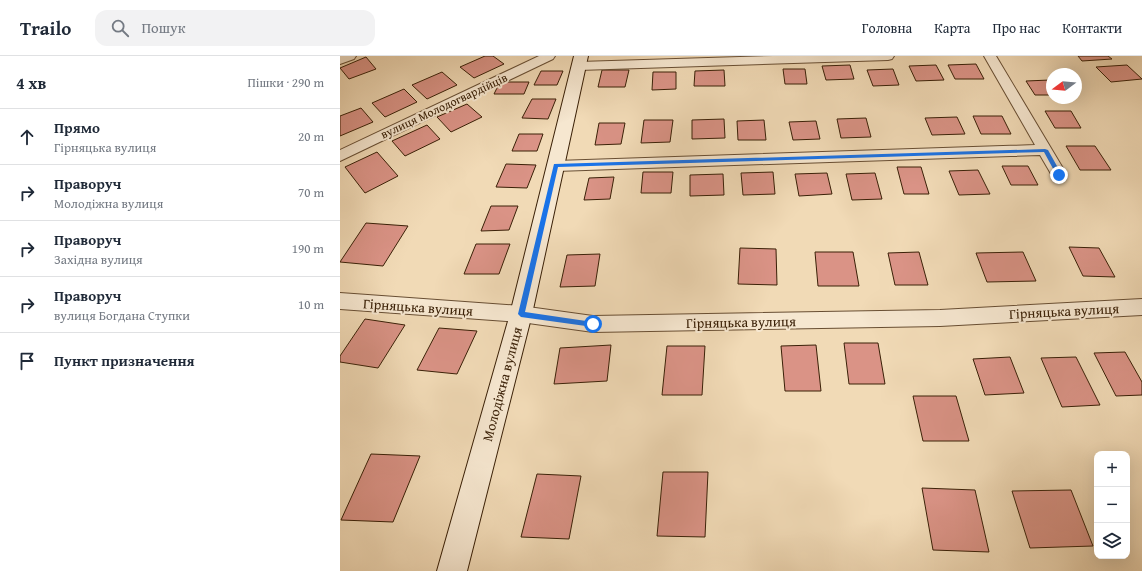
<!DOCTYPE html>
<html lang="uk">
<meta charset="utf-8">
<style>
:root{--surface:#fff;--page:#f2f2f3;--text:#1f2937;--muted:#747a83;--line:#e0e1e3}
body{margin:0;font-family:"Gentium Book Plus",serif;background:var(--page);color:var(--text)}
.controls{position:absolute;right:12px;bottom:12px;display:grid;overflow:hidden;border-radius:8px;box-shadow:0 4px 16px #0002}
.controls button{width:36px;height:36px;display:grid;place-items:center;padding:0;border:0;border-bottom:1px solid var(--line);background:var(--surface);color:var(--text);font:20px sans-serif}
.compass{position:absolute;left:706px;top:12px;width:36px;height:36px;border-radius:50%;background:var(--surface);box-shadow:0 4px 16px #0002;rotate:254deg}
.stop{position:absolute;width:12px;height:12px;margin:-9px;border:3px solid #1a73e8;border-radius:50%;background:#fff}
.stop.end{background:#1a73e8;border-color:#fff;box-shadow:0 1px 4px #0008}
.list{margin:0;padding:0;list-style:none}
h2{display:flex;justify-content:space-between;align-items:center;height:52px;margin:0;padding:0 16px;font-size:17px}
h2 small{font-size:13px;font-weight:400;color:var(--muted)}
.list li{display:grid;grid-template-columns:26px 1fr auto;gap:12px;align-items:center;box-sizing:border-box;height:56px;padding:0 16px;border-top:1px solid var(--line)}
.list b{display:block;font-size:15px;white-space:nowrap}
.list p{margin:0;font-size:13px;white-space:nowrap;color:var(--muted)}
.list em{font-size:13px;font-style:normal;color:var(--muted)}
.icon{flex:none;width:22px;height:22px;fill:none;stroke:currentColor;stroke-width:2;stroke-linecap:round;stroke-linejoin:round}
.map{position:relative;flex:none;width:802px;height:515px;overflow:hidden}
header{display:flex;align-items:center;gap:24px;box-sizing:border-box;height:56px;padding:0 20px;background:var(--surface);border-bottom:1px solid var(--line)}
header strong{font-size:19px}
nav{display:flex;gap:22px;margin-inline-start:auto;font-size:14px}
.search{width:280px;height:36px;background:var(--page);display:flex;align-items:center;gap:10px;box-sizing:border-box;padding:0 14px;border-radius:12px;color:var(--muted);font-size:15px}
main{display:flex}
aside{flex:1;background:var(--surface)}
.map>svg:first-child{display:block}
.building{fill:#da9386;stroke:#3a2007}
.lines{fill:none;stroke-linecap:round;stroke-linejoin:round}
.street-casing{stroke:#684e33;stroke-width:2}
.secondary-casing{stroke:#3a2007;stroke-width:2}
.street{fill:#f6e7d0;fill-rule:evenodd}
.secondary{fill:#f6e7d0;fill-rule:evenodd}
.route{fill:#1a73e8}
.labels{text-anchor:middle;stroke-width:4;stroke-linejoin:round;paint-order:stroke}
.far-street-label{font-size:12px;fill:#3a2007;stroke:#f6e7d0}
.street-label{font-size:14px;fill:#3a2007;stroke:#f6e7d0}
</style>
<header>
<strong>Trailo</strong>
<div class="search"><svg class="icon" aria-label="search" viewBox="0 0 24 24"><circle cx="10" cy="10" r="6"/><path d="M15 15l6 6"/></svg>Пошук</div>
<nav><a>Головна</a><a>Карта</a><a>Про нас</a><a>Контакти</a></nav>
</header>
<main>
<aside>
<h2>4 хв<small>Пішки · 290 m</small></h2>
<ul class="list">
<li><svg class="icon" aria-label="ahead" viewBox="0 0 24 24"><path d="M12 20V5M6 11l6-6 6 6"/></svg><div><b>Прямо</b><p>Гірняцька вулиця</p></div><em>20 m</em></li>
<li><svg class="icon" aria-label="right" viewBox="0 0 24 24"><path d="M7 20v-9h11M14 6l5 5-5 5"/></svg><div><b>Праворуч</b><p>Молодіжна вулиця</p></div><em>70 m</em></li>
<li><svg class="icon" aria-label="right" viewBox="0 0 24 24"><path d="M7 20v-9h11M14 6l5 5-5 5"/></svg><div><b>Праворуч</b><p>Західна вулиця</p></div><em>190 m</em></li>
<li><svg class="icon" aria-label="right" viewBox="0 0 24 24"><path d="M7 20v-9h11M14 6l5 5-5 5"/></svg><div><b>Праворуч</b><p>вулиця Богдана Ступки</p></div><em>10 m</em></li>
<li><svg class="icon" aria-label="arrive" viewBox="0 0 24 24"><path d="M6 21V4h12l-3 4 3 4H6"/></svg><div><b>Пункт призначення</b></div></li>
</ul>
</aside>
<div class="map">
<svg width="802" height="515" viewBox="0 0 802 515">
<rect width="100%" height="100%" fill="#f1dab6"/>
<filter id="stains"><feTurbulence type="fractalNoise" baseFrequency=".005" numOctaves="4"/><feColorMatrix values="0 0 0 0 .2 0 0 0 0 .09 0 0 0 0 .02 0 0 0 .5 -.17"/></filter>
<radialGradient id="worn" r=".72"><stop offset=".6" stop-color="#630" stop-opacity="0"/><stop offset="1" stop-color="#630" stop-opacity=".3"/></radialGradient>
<g class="building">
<path d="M145 0H153L164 8 134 22 120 11Z"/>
<path d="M738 0H768L772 3 742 5Z"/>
<path d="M26 1 36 13 9 23 0 12Z"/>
<path d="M636 8 644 23H615L608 9Z"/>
<path d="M510 9 514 23 486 24 482 10Z"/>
<path d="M596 9 604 24 576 25 569 10Z"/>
<path d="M787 9 802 23 771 26 756 11Z"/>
<path d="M443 13H465L467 28H445Z"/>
<path d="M553 13 559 29 533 30 527 14Z"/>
<path d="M262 14H289L285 31H258Z"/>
<path d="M384 14 385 30H354L355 15Z"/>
<path d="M201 15H223L217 29H194Z"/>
<path d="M102 16 117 29 87 43 72 29Z"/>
<path d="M313 16H336V33L312 34Z"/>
<path d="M710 24 712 27V39H695L686 25Z"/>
<path d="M160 26H189L184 38H154Z"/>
<path d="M64 33 77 46 45 61 32 47Z"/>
<path d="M192 43H216L208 63 182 62Z"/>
<path d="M127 48 142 61 111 76 97 61Z"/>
<path d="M21 52 33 66 0 80V60Z"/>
<path d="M705 55H731L741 72H715Z"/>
<path d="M633 60H662L671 78H641Z"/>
<path d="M617 61 625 78 592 79 585 62Z"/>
<path d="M526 62 531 81 501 82 497 63Z"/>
<path d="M384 63 385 82 352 83V64Z"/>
<path d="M304 64H333L330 86 301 87Z"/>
<path d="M424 64 426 84H398L397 65Z"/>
<path d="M476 65 480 83 453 84 449 66Z"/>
<path d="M259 67H285L281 88 255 89Z"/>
<path d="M87 69 100 83 65 100 52 85Z"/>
<path d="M179 78H203L197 95H172Z"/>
<path d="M726 90H755L771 114H740Z"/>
<path d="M37 96 58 120 25 137 5 111Z"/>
<path d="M166 108 196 109 187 132 156 131Z"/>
<path d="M662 110H688L698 129H671Z"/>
<path d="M557 111H581L589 138H564Z"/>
<path d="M638 114 650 138 619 139 609 115Z"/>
<path d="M303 116H333L331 137H301Z"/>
<path d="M433 116 435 138 403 139 401 117Z"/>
<path d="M487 117 492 138 459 140 455 118Z"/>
<path d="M535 117 542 143 512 144 506 118Z"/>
<path d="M383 118 384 139 350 140V119Z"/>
<path d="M274 121 270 143 244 144 249 122Z"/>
<path d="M151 150H178L169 174 141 175Z"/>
<path d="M26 167 68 170 43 210 0 206Z"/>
<path d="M136 188H170L159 218H124Z"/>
<path d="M729 191 759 192 775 221 743 220Z"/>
<path d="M400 192 436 193 437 229 398 228Z"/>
<path d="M475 196H513L519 230H478Z"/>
<path d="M579 196 588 229H555L548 197Z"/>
<path d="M683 196 696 225 647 226 636 197Z"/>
<path d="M260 198 255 230 220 231 227 199Z"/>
<path d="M25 263 65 269 38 312 0 306V300Z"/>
<path d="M99 272 137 275 117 318 77 314Z"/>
<path d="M504 287H538L545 328H509Z"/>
<path d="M271 289 267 325 214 328 220 292Z"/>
<path d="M476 289 481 335H445L441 290Z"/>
<path d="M327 290H365L362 339H322Z"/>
<path d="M785 296 802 326V339L776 340 754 297Z"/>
<path d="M670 301 684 337 645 339 633 303Z"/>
<path d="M736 301 760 349 722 351 701 302Z"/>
<path d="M573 340H616L629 385H583Z"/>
<path d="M31 398 80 400 53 466 1 464Z"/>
<path d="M323 416H368L365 481 317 480Z"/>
<path d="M197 418 241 420 229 483 181 481Z"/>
<path d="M582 432 635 434 649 496 593 494Z"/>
<path d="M731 434 753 490 690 492 672 435Z"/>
</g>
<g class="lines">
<defs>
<g id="street">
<path d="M0 0H16L14 3 0 8Z"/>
<path d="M199 0H215L213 3 0 105V94Z"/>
<path d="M433 0H554L552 3 548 4 239 14 235 13 233 10 235 7 239 6Z"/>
<path d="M644 0H656L727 119 724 123 719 124 714 123 700 99 216 115 211 114 208 110 211 106 216 105 695 89Z"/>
<path d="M0 237 181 250 253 260 600 254 802 243V259L600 270 253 276 181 266 0 253Z"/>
</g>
<path id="secondary" d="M234 0H248L192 258 127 515H97L170 258Z"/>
</defs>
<use href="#street" class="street-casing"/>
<use href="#secondary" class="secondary-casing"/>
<use href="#street" class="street"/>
<use href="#secondary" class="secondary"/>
</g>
<path class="route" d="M705 93 708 94 722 119 721 120H717L704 96 218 111 185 256 253 266 256 268 253 271 181 261 178 258 214 108Z"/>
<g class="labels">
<g class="far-street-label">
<text transform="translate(104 50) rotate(-25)" y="4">вулиця Молодогвардійців</text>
</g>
<g class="street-label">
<text transform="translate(78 251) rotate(4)" y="5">Гірняцька вулиця</text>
<text transform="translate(724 255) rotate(-3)" y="5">Гірняцька вулиця</text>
<text transform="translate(401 266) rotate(-1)" y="5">Гірняцька вулиця</text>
<text transform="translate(162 328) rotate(-75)" y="5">Молодіжна вулиця</text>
</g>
</g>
<rect width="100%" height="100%" filter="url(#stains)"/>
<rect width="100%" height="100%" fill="url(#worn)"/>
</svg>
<div class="controls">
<button>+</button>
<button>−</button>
<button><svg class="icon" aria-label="layers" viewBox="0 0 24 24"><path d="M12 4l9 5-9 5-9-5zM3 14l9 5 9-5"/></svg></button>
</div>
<svg class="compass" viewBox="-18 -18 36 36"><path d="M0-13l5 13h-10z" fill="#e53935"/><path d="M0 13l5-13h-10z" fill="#747a83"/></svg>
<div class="stop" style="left:253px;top:268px"></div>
<div class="stop end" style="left:719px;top:119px"></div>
</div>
</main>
